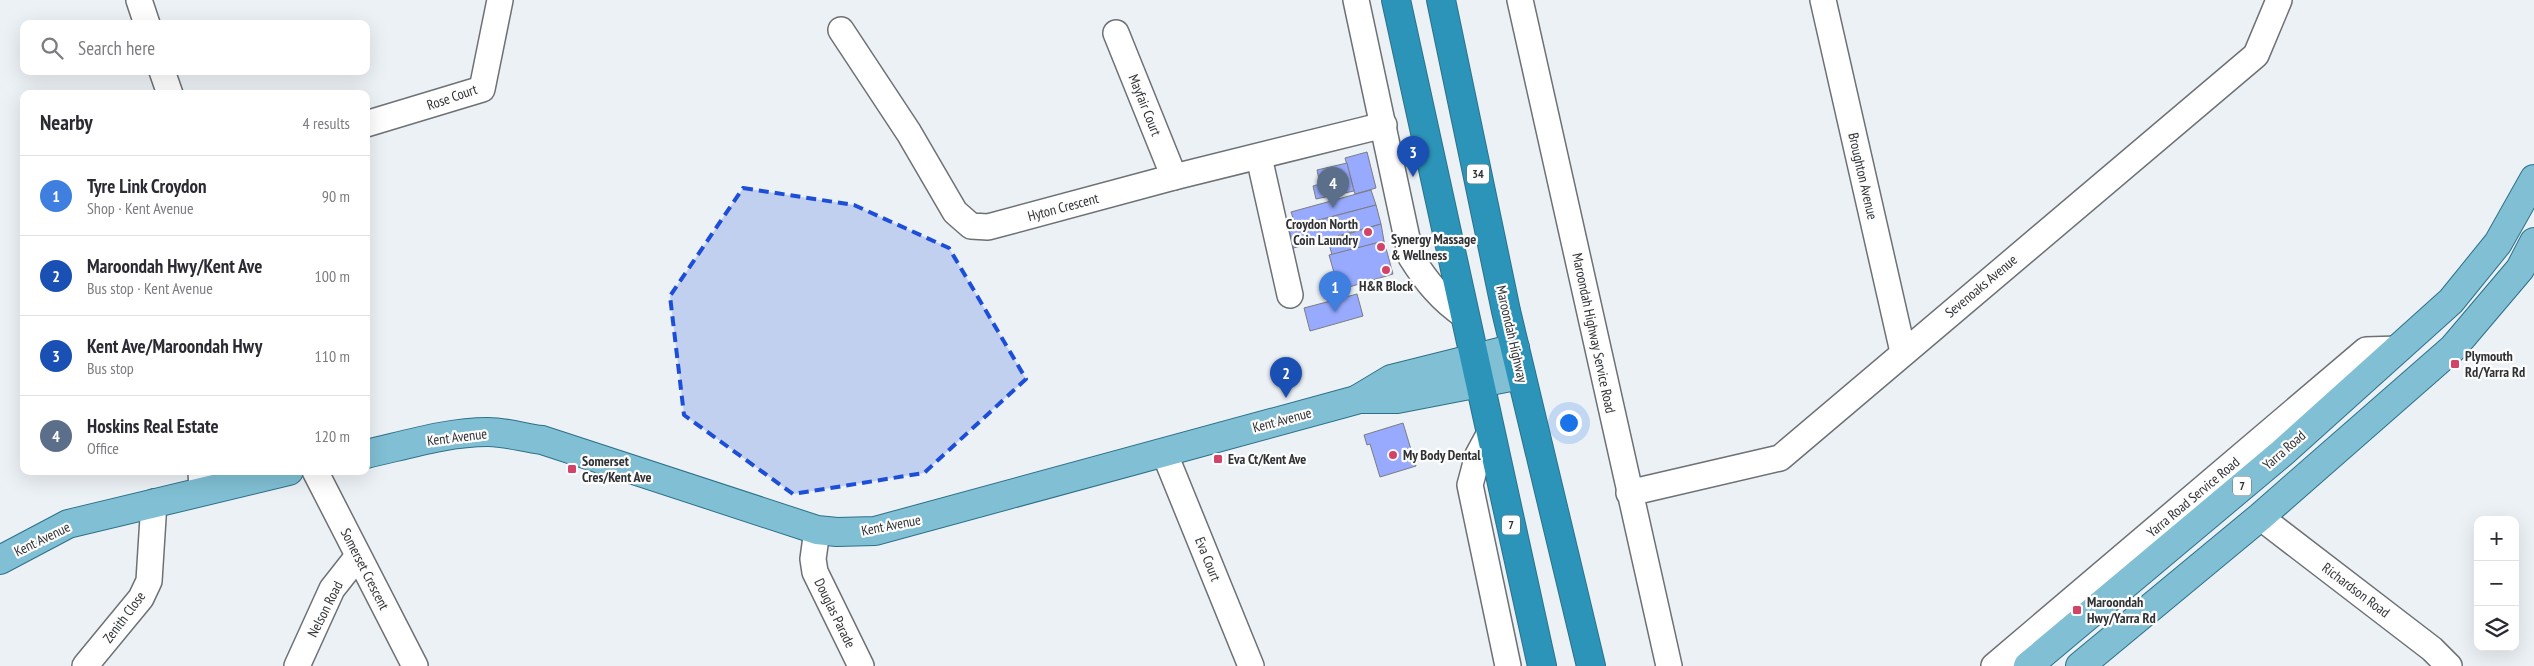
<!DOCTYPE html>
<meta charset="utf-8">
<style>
:root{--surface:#fff;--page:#f7f7f7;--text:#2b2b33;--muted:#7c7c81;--line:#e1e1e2;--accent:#d93025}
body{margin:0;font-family:"PT Sans Narrow",sans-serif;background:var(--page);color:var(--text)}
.controls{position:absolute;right:15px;bottom:15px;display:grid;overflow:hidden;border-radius:10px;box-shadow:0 5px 20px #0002}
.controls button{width:45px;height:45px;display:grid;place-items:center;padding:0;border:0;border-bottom:1px solid var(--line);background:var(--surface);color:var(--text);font:25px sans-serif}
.you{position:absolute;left:1568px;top:422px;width:18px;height:18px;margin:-12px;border:4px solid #fff;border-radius:50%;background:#1a73e8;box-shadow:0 0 0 8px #1a73e833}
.badge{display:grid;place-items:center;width:32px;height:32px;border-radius:50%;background:var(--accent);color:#fff;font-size:16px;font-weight:700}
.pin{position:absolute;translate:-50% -41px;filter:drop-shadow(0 1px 2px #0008)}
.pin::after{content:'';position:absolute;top:26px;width:18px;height:15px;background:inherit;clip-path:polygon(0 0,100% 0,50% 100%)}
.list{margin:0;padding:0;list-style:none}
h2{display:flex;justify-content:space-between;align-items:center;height:65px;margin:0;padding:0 20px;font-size:21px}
h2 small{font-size:16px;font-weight:400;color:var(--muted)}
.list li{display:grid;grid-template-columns:32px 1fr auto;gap:15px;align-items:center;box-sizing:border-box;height:80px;padding:0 20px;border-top:1px solid var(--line)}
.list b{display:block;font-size:19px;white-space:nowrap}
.list p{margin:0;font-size:16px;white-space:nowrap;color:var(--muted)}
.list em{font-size:16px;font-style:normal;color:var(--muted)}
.icon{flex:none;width:28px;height:28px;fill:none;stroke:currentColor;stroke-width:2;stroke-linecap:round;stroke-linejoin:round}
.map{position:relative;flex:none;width:2534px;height:666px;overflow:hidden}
.search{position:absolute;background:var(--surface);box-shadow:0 5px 20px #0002;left:20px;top:20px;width:350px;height:55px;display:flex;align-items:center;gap:12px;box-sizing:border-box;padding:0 18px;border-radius:10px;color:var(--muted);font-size:19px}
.panel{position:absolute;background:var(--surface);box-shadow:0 5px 20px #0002;left:20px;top:90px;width:350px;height:385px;border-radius:10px}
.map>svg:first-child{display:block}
.building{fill:#98aafd;stroke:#7b7c82}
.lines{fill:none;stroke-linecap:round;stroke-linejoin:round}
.minor-casing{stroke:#6d7175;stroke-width:28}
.major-casing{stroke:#2c7189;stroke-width:30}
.highway-casing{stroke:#2c7189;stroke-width:30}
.minor{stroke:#fff;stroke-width:25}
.major{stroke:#80bfd4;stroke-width:28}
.highway{stroke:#2b94b8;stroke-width:28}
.marked{fill:#1d4ed8;fill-opacity:0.2;stroke:#1d4ed8;stroke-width:4;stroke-dasharray:10 6;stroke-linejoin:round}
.poi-dot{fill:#d34367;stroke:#fdfdfe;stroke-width:2}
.labels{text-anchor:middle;stroke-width:4.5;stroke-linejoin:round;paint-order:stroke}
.shield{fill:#fdfdfe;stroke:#6d6e70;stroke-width:1}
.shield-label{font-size:12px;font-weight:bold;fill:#2f3133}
.street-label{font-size:14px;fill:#2f3133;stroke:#fdfdfe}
.poi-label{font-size:14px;font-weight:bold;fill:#2f3133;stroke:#fdfdfe;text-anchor:start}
</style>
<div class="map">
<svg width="2534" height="666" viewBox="0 0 2534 666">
<rect width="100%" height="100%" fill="#ecf1f5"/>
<g class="building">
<path d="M1367 152 1376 188 1355 194 1345 158Z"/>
<path d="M1347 163 1354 191 1316 199 1313 186 1320 184 1317 170Z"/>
<path d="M1371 190 1376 205 1296 226 1291 212Z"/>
<path d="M1376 205 1381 224 1290 249 1285 229Z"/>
<path d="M1381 224 1384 241 1332 255 1328 240Z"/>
<path d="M1384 241 1393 274 1339 290 1329 255Z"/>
<path d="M1357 294 1363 316 1310 331 1304 308Z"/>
<path d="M1403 423 1416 466 1380 477 1370 444 1367 445 1364 435Z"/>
</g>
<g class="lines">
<defs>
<g id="minor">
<path d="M139 0 147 24"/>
<path d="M1356 0 1411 257C1426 281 1441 300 1465 316"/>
<path d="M1520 0 1669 666"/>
<path d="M1823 0 1903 352"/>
<path d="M841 30 909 133 955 212 971 226 988 227 1174 177 1384 125"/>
<path d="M1116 33 1174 177"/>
<path d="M162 71 170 94"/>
<path d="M366 124 482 89 500 0"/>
<path d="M1259 157 1290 295"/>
<path d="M1491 431 1478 455 1470 485 1508 666"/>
<path d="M1164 452 1251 666"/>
<path d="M201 471 202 491"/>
<path d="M315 471 415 666"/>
<path d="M1629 493 1780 458 2256 55 2279 0"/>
<path d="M2260 517 2432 649 2449 666"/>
<path d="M817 530 813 559 815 572 861 666"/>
<path d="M85 666 141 598 149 581 154 502"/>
<path d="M297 666 332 589 358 556"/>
<path d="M1994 666 2366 350 2399 349"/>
</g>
<g id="major">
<path d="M1358 399H1397L1521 375"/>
<path d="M366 454C406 445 447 432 488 432 507 432 524 438 542 440L817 530 837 532 875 531 1356 400 1391 379 1515 348"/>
<path d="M0 560 68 524 289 471"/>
<path d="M2028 666 2282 453 2451 301 2498 243 2534 179"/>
<path d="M2080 666 2260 517 2453 348 2520 269 2534 242"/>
</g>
<g id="highway">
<path d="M1396 0 1542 666"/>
<path d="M1441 0 1506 311 1591 666"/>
</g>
</defs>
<use href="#minor" class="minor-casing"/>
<use href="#major" class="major-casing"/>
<use href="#highway" class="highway-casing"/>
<use href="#minor" class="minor"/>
<use href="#major" class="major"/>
<use href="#highway" class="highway"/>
</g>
<path class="marked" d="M743 188 854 205 949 248 1026 379 924 473 793 494 684 415 670 296Z"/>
<g class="poi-dot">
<circle cx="1368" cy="232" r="5"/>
<circle cx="1381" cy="247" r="5"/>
<circle cx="1386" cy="270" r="5"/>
<rect x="2450" y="359" width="10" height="10" rx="2.5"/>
<circle cx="1393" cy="455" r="5"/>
<rect x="1213" y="454" width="10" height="10" rx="2.5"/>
<rect x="567" y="464" width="10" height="10" rx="2.5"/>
<rect x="2072" y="605" width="10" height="10" rx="2.5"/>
</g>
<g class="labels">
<g class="shield">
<rect x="1467" y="164.5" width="22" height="19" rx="4"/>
<rect x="2233" y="476.5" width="18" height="19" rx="4"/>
<rect x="1502" y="515.5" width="18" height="19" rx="4"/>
</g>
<g class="shield-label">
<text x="1478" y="178">34</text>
<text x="2242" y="490">7</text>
<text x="1511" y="529">7</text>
</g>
<g class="street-label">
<text transform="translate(452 97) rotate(-19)" y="5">Rose Court</text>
<text transform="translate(1145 105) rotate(68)" y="5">Mayfair Court</text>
<text transform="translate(1863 176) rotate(77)" y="5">Broughton Avenue</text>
<text transform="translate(1063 207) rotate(-15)" y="5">Hyton Crescent</text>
<text transform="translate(1981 286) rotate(-40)" y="5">Sevenoaks Avenue</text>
<text transform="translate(1594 333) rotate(78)" y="5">Maroondah Highway Service Road</text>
<text transform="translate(1512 334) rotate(77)" y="5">Maroondah Highway</text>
<text transform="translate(1282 420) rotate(-15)" y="5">Kent Avenue</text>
<text transform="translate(457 437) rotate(-7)" y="5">Kent Avenue</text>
<text transform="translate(2284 450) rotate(-41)" y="5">Yarra Road</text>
<text transform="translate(2193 497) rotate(-40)" y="5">Yarra Road Service Road</text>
<text transform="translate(891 525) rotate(-11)" y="5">Kent Avenue</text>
<text transform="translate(42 539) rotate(-26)" y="5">Kent Avenue</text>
<text transform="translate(1208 559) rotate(68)" y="5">Eva Court</text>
<text transform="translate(365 569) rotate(63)" y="5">Somerset Crescent</text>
<text transform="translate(2356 590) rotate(37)" y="5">Richardson Road</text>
<text transform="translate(325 609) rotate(-63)" y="5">Nelson Road</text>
<text transform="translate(835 613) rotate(64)" y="5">Douglas Parade</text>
<text transform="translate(124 617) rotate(-53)" y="5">Zenith Close</text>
</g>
<g class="poi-label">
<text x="1358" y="229" text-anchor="end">Croydon North<tspan x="1358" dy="16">Coin Laundry</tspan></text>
<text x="1391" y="244">Synergy Massage<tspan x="1391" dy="16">&amp; Wellness</tspan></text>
<text x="1386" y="291" text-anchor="middle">H&amp;R Block</text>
<text x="2465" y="361">Plymouth<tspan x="2465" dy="16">Rd/Yarra Rd</tspan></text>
<text x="1403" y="460">My Body Dental</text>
<text x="1228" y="464">Eva Ct/Kent Ave</text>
<text x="582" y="466">Somerset<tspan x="582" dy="16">Cres/Kent Ave</tspan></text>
<text x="2087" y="607">Maroondah<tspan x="2087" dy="16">Hwy/Yarra Rd</tspan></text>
</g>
</g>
</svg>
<div class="controls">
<button>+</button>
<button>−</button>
<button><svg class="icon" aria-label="layers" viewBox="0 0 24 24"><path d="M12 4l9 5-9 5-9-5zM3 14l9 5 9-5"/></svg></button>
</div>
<div class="you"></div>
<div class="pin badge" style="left:1335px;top:312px;background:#3f7fe0">1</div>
<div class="pin badge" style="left:1286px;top:398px;background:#1a4fb4">2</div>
<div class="pin badge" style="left:1413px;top:177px;background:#1a4fb4">3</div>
<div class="pin badge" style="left:1333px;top:208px;background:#5c6f8a">4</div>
<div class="search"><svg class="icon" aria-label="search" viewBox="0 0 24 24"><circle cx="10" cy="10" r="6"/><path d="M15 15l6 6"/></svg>Search here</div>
<section class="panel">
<h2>Nearby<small>4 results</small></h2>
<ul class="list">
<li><span class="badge" style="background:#3f7fe0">1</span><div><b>Tyre Link Croydon</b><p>Shop · Kent Avenue</p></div><em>90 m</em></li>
<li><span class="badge" style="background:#1a4fb4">2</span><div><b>Maroondah Hwy/Kent Ave</b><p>Bus stop · Kent Avenue</p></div><em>100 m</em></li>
<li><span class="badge" style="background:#1a4fb4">3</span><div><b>Kent Ave/Maroondah Hwy</b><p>Bus stop</p></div><em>110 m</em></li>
<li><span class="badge" style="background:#5c6f8a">4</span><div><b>Hoskins Real Estate</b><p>Office</p></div><em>120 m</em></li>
</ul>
</section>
</div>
